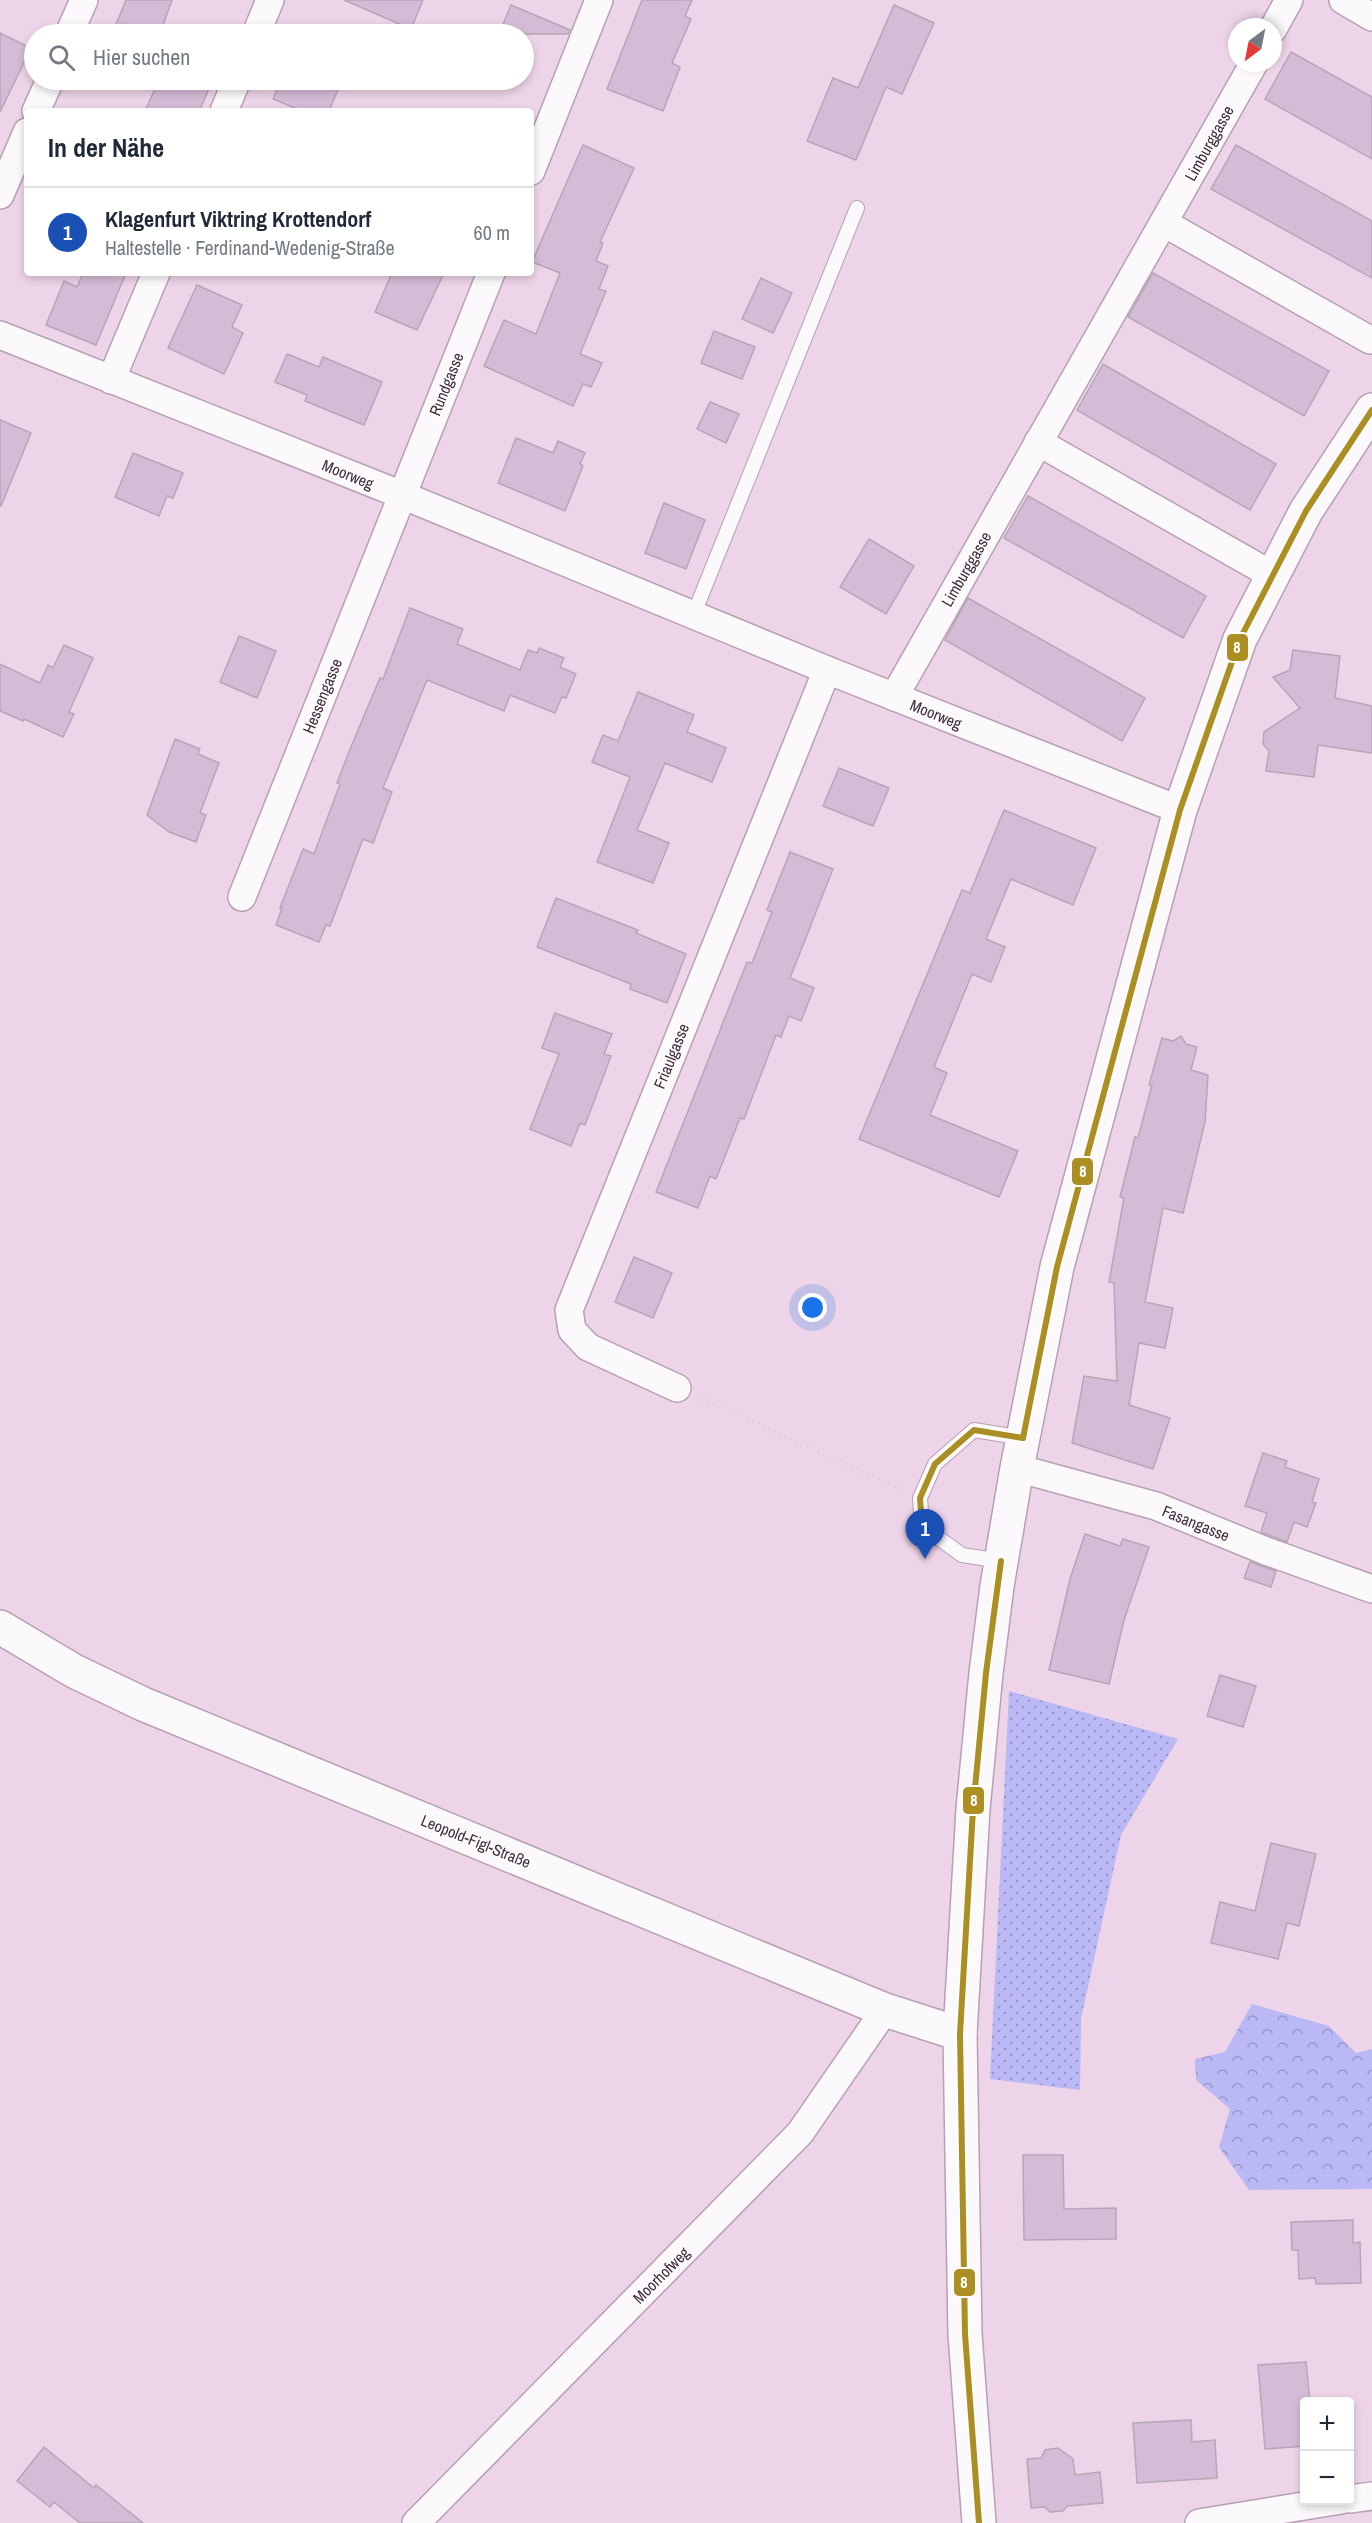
<!DOCTYPE html>
<html lang="de">
<meta charset="utf-8">
<style>
:root{--surface:#fff;--page:#f2f2f3;--text:#1f2937;--muted:#747a83;--line:#e0e1e3;--accent:#80677a}
body{margin:0;font-family:"Archivo Narrow",sans-serif;background:var(--page);color:var(--text)}
.controls{position:absolute;right:18px;bottom:18px;display:grid;overflow:hidden;border-radius:6px;box-shadow:0 3px 9px #0003}
.controls button{width:54px;height:54px;display:grid;place-items:center;padding:0;border:0;border-bottom:2px solid var(--line);background:var(--surface);color:var(--text);font:30px sans-serif}
.compass{position:absolute;left:1228px;top:18px;width:54px;height:54px;border-radius:50%;background:var(--surface);box-shadow:0 3px 9px #0003;rotate:212deg}
.you{position:absolute;left:813px;top:1308px;width:21px;height:21px;margin:-15px;border:4px solid #fff;border-radius:50%;background:#1a73e8;box-shadow:0 0 0 9px #1a73e833}
.badge{display:grid;place-items:center;width:39px;height:39px;border-radius:50%;background:var(--accent);color:#fff;font-size:20px;font-weight:700}
.pin{position:absolute;translate:-50% -50px;filter:drop-shadow(0 2px 3px #0008)}
.pin::after{content:'';position:absolute;top:32px;width:21px;height:18px;background:inherit;clip-path:polygon(0 0,100% 0,50% 100%)}
.list{margin:0;padding:0;list-style:none}
h2{display:flex;justify-content:space-between;align-items:center;height:78px;margin:0;padding:0 24px;font-size:26px}
h2 small{font-size:20px;font-weight:400;color:var(--muted)}
.list li{display:grid;grid-template-columns:39px 1fr auto;gap:18px;align-items:center;box-sizing:border-box;height:90px;padding:0 24px;border-top:2px solid var(--line)}
.list b{display:block;font-size:22px;white-space:nowrap}
.list p{margin:0;font-size:20px;white-space:nowrap;color:var(--muted)}
.list em{font-size:20px;font-style:normal;color:var(--muted)}
.icon{flex:none;width:33px;height:33px;fill:none;stroke:currentColor;stroke-width:2;stroke-linecap:round;stroke-linejoin:round}
.map{position:relative;flex:none;width:1372px;height:2523px;overflow:hidden}
.search{position:absolute;background:var(--surface);box-shadow:0 3px 9px #0003;left:24px;top:24px;width:510px;height:66px;display:flex;align-items:center;gap:15px;box-sizing:border-box;padding:0 21px;border-radius:33px;color:var(--muted);font-size:22px}
.panel{position:absolute;background:var(--surface);box-shadow:0 3px 9px #0003;left:24px;top:108px;width:510px;height:168px;border-radius:6px}
.map>svg:first-child{display:block}
.grass{fill:url(#grass-dots)}
.forest{fill:url(#forest-crowns)}
.building{fill:#d4bcd7;stroke:#b7a5b8;stroke-width:1.5}
.lines{fill:none;stroke-linecap:round;stroke-linejoin:round}
.service-casing{stroke:#b6a0b1;stroke-width:16}
.minor-casing{stroke:#b6a0b1;stroke-width:30}
.tertiary-casing{stroke:#b6a0b1;stroke-width:36}
.path{stroke:#dad2d8;stroke-width:4;stroke-dasharray:1.5 4.5;stroke-linecap:butt}
.service{stroke:#fcf9fc;stroke-width:14}
.minor{stroke:#fcf9fc;stroke-width:27}
.tertiary{stroke:#fcf9fc;stroke-width:33}
.bus-1-casing{stroke:#fcfcfc;stroke-width:10}
.bus-1{stroke:#ac8f23;stroke-width:6}
.labels{text-anchor:middle;stroke-width:4.5;stroke-linejoin:round;paint-order:stroke}
.street-label{font-size:16px;fill:#442d3f;stroke:#fcfcfc}
.line-badge{stroke:#fcfcfc;stroke-width:2}
.badge-label{font-size:16px;text-anchor:middle;font-weight:bold;fill:#fff}
</style>
<div class="map">
<svg width="1372" height="2523" viewBox="0 0 1372 2523">
<defs>
<pattern id="grass-dots" width="8" height="8" patternUnits="userSpaceOnUse" patternTransform="scale(1.5)"><rect width="8" height="8" fill="#bab8f5"/><path d="M2 2h.1M6 6h.1" fill="none" stroke="#9996c8" stroke-width="1.8" stroke-linecap="round"/></pattern>
<pattern id="forest-crowns" width="20" height="18" patternUnits="userSpaceOnUse" patternTransform="scale(1.5)"><rect width="20" height="18" fill="#bab8f5"/><path d="M2 6a3 3 0 1 1 6 0M12 15a3 3 0 1 1 6 0" fill="none" stroke="#9996c8"/></pattern>
</defs>
<rect width="100%" height="100%" fill="#eed4e8"/>
<path class="grass" d="M1009 1691 1178 1739 1121 1835 1081 2019 1080 2090 990 2079Z"/>
<path class="forest" d="M1252 2004 1329 2026 1356 2053 1372 2049V2189L1249 2190 1219 2147 1230 2109 1196 2080 1195 2059 1225 2052Z"/>
<g class="building">
<path d="M126 0H172L160 34H112Z"/>
<path d="M344 0H423L411 29Z"/>
<path d="M642 0H692L685 16 691 19 672 63 680 67 663 111 607 89Z"/>
<path d="M511 5 570 30 568 34H499Z"/>
<path d="M894 5 934 23 902 94 886 87 856 160 807 141 833 78 858 88Z"/>
<path d="M0 33 31 48 0 112Z"/>
<path d="M1291 52 1372 97V159L1265 99Z"/>
<path d="M159 80H213L199 111H145Z"/>
<path d="M281 80H342L329 111H302L273 99Z"/>
<path d="M583 145 634 168 600 242 603 243 596 261 608 266 599 289 606 291 580 354 602 363 591 387 583 384 573 406 484 366 504 320 536 334 560 273 532 262Z"/>
<path d="M1236 145 1372 221V278L1211 189Z"/>
<path d="M83 273H126L96 345 46 325 64 281 77 287Z"/>
<path d="M392 273H444L417 330 375 312Z"/>
<path d="M1153 273 1329 371 1304 416 1128 317Z"/>
<path d="M761 278 792 293 773 333 742 319Z"/>
<path d="M197 285 242 305 232 327 243 333 224 374 168 348Z"/>
<path d="M714 331 755 347 742 379 701 363Z"/>
<path d="M287 354 319 367 323 357 382 382 364 425 305 401 307 395 275 382Z"/>
<path d="M1103 364 1276 464 1250 510 1077 410Z"/>
<path d="M710 402 739 414 726 443 697 429Z"/>
<path d="M0 420 31 433 1 506H0Z"/>
<path d="M516 438 553 453 558 441 585 453 580 464 583 466 565 511 498 483Z"/>
<path d="M133 453 183 473 173 498 167 496 159 516 115 497Z"/>
<path d="M1028 496 1206 596 1183 638 1004 538Z"/>
<path d="M664 503 705 520 686 569 645 553Z"/>
<path d="M869 539 914 566 886 614 840 587Z"/>
<path d="M968 598 1145 698 1122 741 945 640Z"/>
<path d="M410 608 463 629 457 644 520 670 528 650 537 653 539 648 564 658 560 667 576 674 566 698 562 697 555 713 510 695 504 711 427 680 383 788 392 792 373 843 363 839 330 926 326 925 319 942 276 925 282 908H280L303 849 314 854 340 784 337 783 348 754 380 678 383 679Z"/>
<path d="M239 636 276 651 257 698 220 682Z"/>
<path d="M64 645 93 658 69 712 74 714 63 737 24 719 23 721 0 711V664L40 683 48 665 53 668Z"/>
<path d="M1293 650 1340 656 1335 698 1372 706V753L1318 745 1314 777 1266 771 1269 751 1263 744 1264 732 1300 708 1273 677 1290 670Z"/>
<path d="M638 692 694 715 687 732 726 748 712 782 665 763 637 830 669 843 653 883 597 862 630 777 592 762 603 735 618 741Z"/>
<path d="M175 739 200 749 198 754 219 763 200 813 206 815 196 842 169 832 147 815Z"/>
<path d="M839 768 889 788 873 826 823 806Z"/>
<path d="M1004 810 1096 848 1073 905 1011 879 986 939 1005 947 991 982 972 974 934 1067 947 1073 930 1115 1018 1151 999 1197 859 1139 962 890 970 893Z"/>
<path d="M790 852 833 869 790 978 814 988 801 1021 789 1016 781 1037 776 1035 744 1119 740 1118 716 1179 710 1176 698 1208 656 1192 747 962 752 963 772 912 767 910Z"/>
<path d="M556 898 638 930 636 933 686 954 667 1003 630 989 631 984 537 947Z"/>
<path d="M555 1013 612 1034 604 1054 611 1056 585 1125 580 1123 571 1146 530 1129 559 1054 542 1048Z"/>
<path d="M1181 1036 1186 1044 1197 1047 1191 1070 1208 1075 1205 1122 1183 1213 1163 1208 1145 1302 1173 1308 1165 1348 1139 1343 1129 1405 1170 1418 1153 1469 1072 1443 1084 1376 1117 1381 1114 1283 1109 1282 1124 1198 1120 1197 1135 1137 1138 1138 1152 1085H1149L1162 1038 1173 1041Z"/>
<path d="M634 1257 672 1273 653 1318 615 1302Z"/>
<path d="M1263 1453 1287 1461 1285 1467 1319 1479 1312 1502 1316 1503 1307 1527 1294 1522 1287 1542 1261 1532 1267 1513 1245 1506Z"/>
<path d="M1085 1534 1120 1546 1123 1539 1149 1547 1124 1620 1109 1684 1049 1670 1070 1579Z"/>
<path d="M1250 1562 1276 1571 1271 1587 1244 1578Z"/>
<path d="M1220 1675 1256 1686 1243 1727 1207 1716Z"/>
<path d="M1271 1843 1316 1854 1299 1926 1287 1923 1278 1959 1211 1943 1220 1902 1255 1911Z"/>
<path d="M1023 2155H1063L1064 2209 1116 2208V2239L1024 2240Z"/>
<path d="M1353 2220V2243L1360 2242 1361 2283 1316 2284 1315 2278 1299 2279 1298 2250H1292L1291 2222Z"/>
<path d="M1306 2362 1310 2402H1305V2446L1265 2449 1258 2365Z"/>
<path d="M1191 2420 1192 2442 1215 2440 1217 2478 1137 2483 1133 2423Z"/>
<path d="M44 2447 94 2488 96 2485 143 2523H80L54 2502 50 2507 17 2481Z"/>
<path d="M1058 2448 1073 2459 1075 2475 1100 2472 1103 2503 1067 2506 1063 2511 1050 2512 1045 2507 1031 2508 1027 2459 1041 2458 1045 2450Z"/>
</g>
<g class="lines">
<defs>
<g id="service">
<path d="M693 616 857 208"/>
<path d="M1001 1561 962 1555 922 1526 920 1498 935 1464 974 1430 1023 1438"/>
</g>
<g id="minor">
<path d="M1343 0 1372 17"/>
<path d="M1273 29 1289 0"/>
<path d="M69 34 84 0"/>
<path d="M256 34 270 0"/>
<path d="M36 111 50 80"/>
<path d="M224 111 237 80"/>
<path d="M531 171 599 0"/>
<path d="M0 195 27 132"/>
<path d="M1164 223 1370 340"/>
<path d="M0 335 402 495 827 670 1180 810"/>
<path d="M111 380 156 273"/>
<path d="M1038 442 1272 575"/>
<path d="M894 697 1254 63"/>
<path d="M242 897 491 273"/>
<path d="M677 1388 588 1347 572 1330 569 1310 827 670"/>
<path d="M1017 1468 1156 1506 1266 1551 1372 1589"/>
<path d="M1350 2499 1372 2496"/>
<path d="M416 2523 800 2133 885 2010"/>
<path d="M1199 2523 1341 2500"/>
</g>
<g id="tertiary">
<path d="M0 1627 74 1671 143 1704 885 2010 960 2034"/>
<path d="M979 2523 965 2334 960 2034 973 1809 986 1673 997 1586 1017 1468 1057 1267 1180 810 1240 639 1306 511 1372 410"/>
</g>
</defs>
<use href="#service" class="service-casing"/>
<use href="#minor" class="minor-casing"/>
<use href="#tertiary" class="tertiary-casing"/>
<path class="path" d="M703 1399 901 1489"/>
<use href="#service" class="service"/>
<use href="#minor" class="minor"/>
<use href="#tertiary" class="tertiary"/>
<defs>
<g id="bus-1">
<path d="M1023 1438 1057 1267 1180 810 1240 639 1306 511 1372 410"/>
<path d="M922 1526 920 1498 935 1464 974 1430 1023 1438"/>
<path d="M979 2523 965 2334 960 2034 973 1809 986 1673 1001 1561"/>
</g>
</defs>
<use href="#bus-1" class="bus-1-casing"/>
<use href="#bus-1" class="bus-1"/>
</g>
<g class="labels">
<g class="street-label">
<text transform="translate(1209 143) rotate(-61)" y="6">Limburggasse</text>
<text transform="translate(446 384) rotate(-68)" y="6">Rundgasse</text>
<text transform="translate(348 474) rotate(22)" y="6">Moorweg</text>
<text transform="translate(966 569) rotate(-60)" y="6">Limburggasse</text>
<text transform="translate(322 696) rotate(-68)" y="6">Hessengasse</text>
<text transform="translate(936 714) rotate(22)" y="6">Moorweg</text>
<text transform="translate(671 1056) rotate(-68)" y="6">Friaulgasse</text>
<text transform="translate(1196 1523) rotate(22)" y="6">Fasangasse</text>
<text transform="translate(476 1841) rotate(22)" y="6">Leopold-Figl-Straße</text>
<text transform="translate(661 2275) rotate(-45)" y="6">Moorhofweg</text>
</g>
</g>
<g class="line-badge">
<rect x="1226" y="633" width="23" height="29" rx="6" fill="#ac8f23"/>
<rect x="1071" y="1157" width="23" height="29" rx="6" fill="#ac8f23"/>
<rect x="962" y="1786" width="23" height="29" rx="6" fill="#ac8f23"/>
<rect x="953" y="2268" width="23" height="29" rx="6" fill="#ac8f23"/>
</g>
<g class="badge-label">
<text x="1237" y="653">8</text>
<text x="1083" y="1177">8</text>
<text x="974" y="1806">8</text>
<text x="964" y="2288">8</text>
</g>
</svg>
<div class="controls">
<button>+</button>
<button>−</button>
</div>
<svg class="compass" viewBox="-18 -18 36 36"><path d="M0-13l5 13h-10z" fill="#e53935"/><path d="M0 13l5-13h-10z" fill="#747a83"/></svg>
<div class="you"></div>
<div class="pin badge" style="left:925px;top:1559px;background:#1a4fb4">1</div>
<div class="search"><svg class="icon" aria-label="search" viewBox="0 0 24 24"><circle cx="10" cy="10" r="6"/><path d="M15 15l6 6"/></svg>Hier suchen</div>
<section class="panel">
<h2>In der Nähe<small></small></h2>
<ul class="list">
<li><span class="badge" style="background:#1a4fb4">1</span><div><b>Klagenfurt Viktring Krottendorf</b><p>Haltestelle · Ferdinand-Wedenig-Straße</p></div><em>60 m</em></li>
</ul>
</section>
</div>
